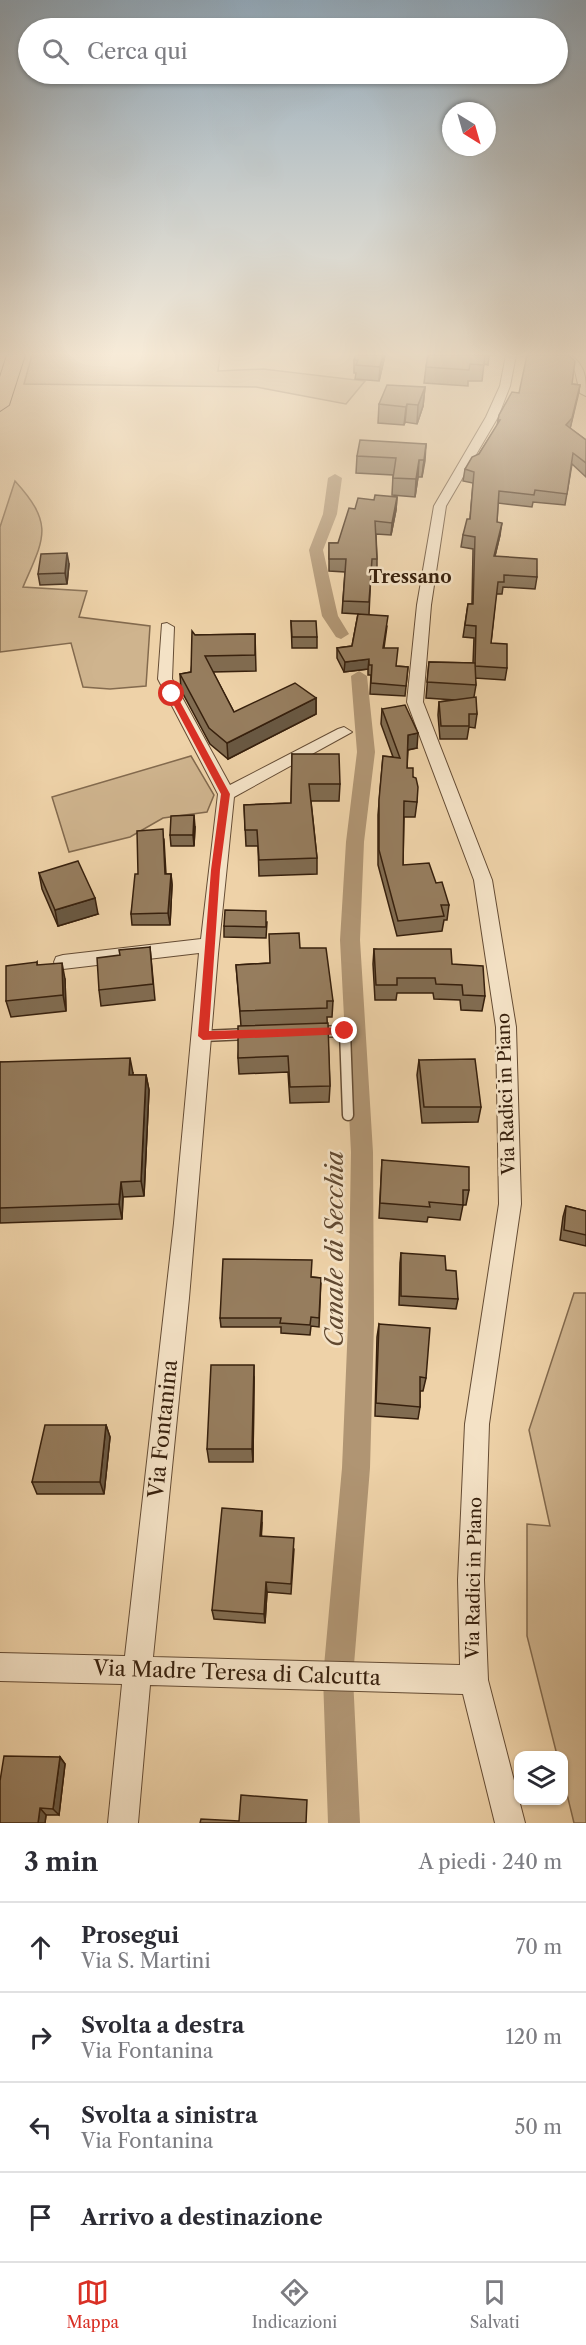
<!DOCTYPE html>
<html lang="it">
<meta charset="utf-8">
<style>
:root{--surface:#fff;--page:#f2f2f3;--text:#2b2b33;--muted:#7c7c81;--line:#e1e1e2;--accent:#d93025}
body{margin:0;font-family:"Libre Caslon Text",serif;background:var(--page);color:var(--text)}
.controls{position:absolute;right:18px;bottom:18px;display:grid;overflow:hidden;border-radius:12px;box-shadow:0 2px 4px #0004}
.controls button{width:54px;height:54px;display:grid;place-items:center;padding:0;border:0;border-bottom:2px solid var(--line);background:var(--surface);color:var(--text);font:30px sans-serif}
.compass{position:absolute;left:442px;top:102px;width:54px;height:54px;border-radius:50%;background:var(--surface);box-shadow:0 2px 4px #0004;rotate:143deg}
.stop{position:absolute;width:18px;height:18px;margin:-14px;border:4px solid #d93025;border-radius:50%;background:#fff}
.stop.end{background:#d93025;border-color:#fff;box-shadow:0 2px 6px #0008}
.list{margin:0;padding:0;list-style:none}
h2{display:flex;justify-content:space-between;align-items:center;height:78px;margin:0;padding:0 24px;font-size:26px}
h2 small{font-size:20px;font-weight:400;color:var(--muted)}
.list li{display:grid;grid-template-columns:39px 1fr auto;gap:18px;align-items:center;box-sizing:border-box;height:90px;padding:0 24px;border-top:2px solid var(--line)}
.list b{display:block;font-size:22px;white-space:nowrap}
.list p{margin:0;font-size:20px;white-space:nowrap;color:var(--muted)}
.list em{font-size:20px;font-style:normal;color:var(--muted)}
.icon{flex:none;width:33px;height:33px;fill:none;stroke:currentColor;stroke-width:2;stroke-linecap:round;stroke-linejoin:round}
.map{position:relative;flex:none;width:586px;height:1823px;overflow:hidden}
.search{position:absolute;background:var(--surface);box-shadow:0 2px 4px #0004;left:18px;right:18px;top:18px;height:66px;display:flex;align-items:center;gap:15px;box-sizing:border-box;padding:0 21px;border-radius:33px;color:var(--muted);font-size:22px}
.sheet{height:438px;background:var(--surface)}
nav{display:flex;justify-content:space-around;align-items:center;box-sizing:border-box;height:84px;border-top:2px solid var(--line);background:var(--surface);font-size:16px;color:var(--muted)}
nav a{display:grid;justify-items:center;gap:3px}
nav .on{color:var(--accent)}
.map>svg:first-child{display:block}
.green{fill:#cfb48e;stroke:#836a4e;stroke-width:1.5}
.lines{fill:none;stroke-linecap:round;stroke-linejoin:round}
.canal{fill:#b09573;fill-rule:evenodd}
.service-casing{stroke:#654c34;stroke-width:13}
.minor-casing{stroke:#654c34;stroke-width:2}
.primary-casing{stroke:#37200d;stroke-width:2}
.service{stroke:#f4e2c6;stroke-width:10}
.minor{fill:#f4e2c6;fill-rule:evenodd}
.primary{fill:#eed2a8;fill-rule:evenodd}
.wall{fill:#816c51;stroke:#37200d;stroke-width:1.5}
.shaded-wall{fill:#695842;stroke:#37200d;stroke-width:1.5}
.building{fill:#967d5e;stroke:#37200d;stroke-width:1.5}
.route{fill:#d93025}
.labels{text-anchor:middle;stroke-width:5;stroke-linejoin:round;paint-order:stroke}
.far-quarter-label{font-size:18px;font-weight:bold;fill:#37200d;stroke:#f4e2c6}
.street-label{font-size:18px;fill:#37200d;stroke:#f4e2c6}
.near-street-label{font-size:21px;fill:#37200d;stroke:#f4e2c6}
.near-water-label{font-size:24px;font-style:italic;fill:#614931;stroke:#f4e2c6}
</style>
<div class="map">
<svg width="586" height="1823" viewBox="0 0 586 1823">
<rect width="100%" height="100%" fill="#eed2a8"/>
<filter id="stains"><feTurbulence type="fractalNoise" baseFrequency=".00333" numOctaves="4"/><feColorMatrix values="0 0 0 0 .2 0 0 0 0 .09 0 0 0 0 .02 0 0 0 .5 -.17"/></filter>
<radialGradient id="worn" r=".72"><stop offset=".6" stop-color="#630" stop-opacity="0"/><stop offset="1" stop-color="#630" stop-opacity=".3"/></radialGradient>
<g class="green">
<path d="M32 355H220L218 371 263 369 365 381 346 404 256 387 24 384Z"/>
<path d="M15 481C55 525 44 538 23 587L87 591 79 617 150 626 146 686 110 689 83 687 71 643 0 652V527Z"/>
<path d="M191 756 214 795 207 812 163 818 130 837 69 852 52 797Z"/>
<path d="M574 1293H586V1823H574L564 1782V1756L557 1755 527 1636V1524L550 1526 529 1430Z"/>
</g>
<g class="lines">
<g class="canal">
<path d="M335 474 342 478 337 514 323 550 338 616 349 634 341 639 336 637 322 616 309 550 323 514 328 478Z"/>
<path d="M359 671 367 676 375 752 364 842 360 940 373 1152 374 1323 370 1468 353 1677 360 1823H328L323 1677 342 1468 348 1323 351 1152 340 940 346 842 357 752 351 676Z"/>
</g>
<defs>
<g id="service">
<path d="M316 1032 345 1031 348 1115"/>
<path d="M203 1036 248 1034"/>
</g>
<g id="minor">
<path d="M506 355H516L510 386 498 417 446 506 431 605 423 702 492 880 516 1027 521 1204 489 1424 484 1580 488 1680 525 1823H495L463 1694 150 1685 138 1823H108L122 1684 0 1681V1653L125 1656 174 1223 199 953 63 969 56 967 54 962 56 957 63 955 201 939 218 794 158 679 162 624 167 623 174 627 172 679 230 785 338 729 344 727 352 732 234 797 218 954 189 1298 153 1657 460 1665 458 1580 465 1424 499 1204 496 1027 474 880 407 702 417 605 434 506 486 417 500 386Z"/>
<path d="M558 355H571C586 367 586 378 586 396L580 393 575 371Z"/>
</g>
<path id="primary" d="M7 355H25L9 405 0 411V377Z"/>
</defs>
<use href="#service" class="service-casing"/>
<use href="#minor" class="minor-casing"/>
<use href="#primary" class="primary-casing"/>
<use href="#service" class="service"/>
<use href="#minor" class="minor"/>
<use href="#primary" class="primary"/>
</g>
<g class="wall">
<path d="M356 355H385L379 381 355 379 356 373H354V360Z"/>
<path d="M428 355H496L489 356 488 365 484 364 482 381H468V386L424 383 426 367Z"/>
<path d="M572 384 580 385 570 428 586 440V477L572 464 565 505 533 502 532 507 498 503 497 522 500 535 495 556 537 577 535 589 503 587 502 594H496L491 643 507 668 505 680 475 678 476 685 474 697 477 714 475 728 469 727 467 739H440L438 715 439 702 455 700 426 698 429 662 473 663 474 638 463 637 468 604H472L473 549 461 547 463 535 470 519 473 483 463 481 465 469 479 454 497 426 498 420 519 393Z"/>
<path d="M425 387 423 406 417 424 405 422 404 425 378 423 379 404Z"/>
<path d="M426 444 422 477H418L415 497 392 495 393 475 356 473 357 456Z"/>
<path d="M397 497 396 510 391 535 376 534 377 559V572H371L369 614 387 626 384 648 396 666 408 667 405 696 370 694 371 675H368V669L344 672 337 658V648L352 646 358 614 342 613 345 572 329 571V543H338L355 509 374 500Z"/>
<path d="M69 564 67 584 40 585 38 574Z"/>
<path d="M291 621 317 637V648H292Z"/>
<path d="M255 634 256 671 213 672 234 712 316 698V714L228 759 210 744 181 690 180 674 191 672 195 635Z"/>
<path d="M382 709 417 748 408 750 407 768 413 777 417 802 415 817H404L403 865 436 883 449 905 447 920H444L442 931 397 936 378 865V815L383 756 393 757 381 724Z"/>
<path d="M292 754 340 784 339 801H311L317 858V874L259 876 258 846H246L244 805 291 803Z"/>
<path d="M195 827 194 846H171L170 835Z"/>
<path d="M164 840 166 874H171L172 885 170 925H132L131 914 138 874Z"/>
<path d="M39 873 98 914 58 926 42 889Z"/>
<path d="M267 922 266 938 224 937V926Z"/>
<path d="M150 947 155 1000 101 1006 99 990Z"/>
<path d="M300 948 333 1001 332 1017H327L330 1086 329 1102 290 1103 288 1072 239 1074 238 1058 241 1026 236 965 270 963Z"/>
<path d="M374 949 452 964 485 996 482 1011 461 1010 460 1000 434 999 433 993H397L396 1000H375L373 964Z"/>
<path d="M37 962V965L65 979 66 1011 11 1017 6 1001Z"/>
<path d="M419 1060 481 1107 478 1122 422 1123 417 1075Z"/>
<path d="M0 1062 133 1073 132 1075H146L149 1090 144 1196 123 1197 122 1219 0 1223Z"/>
<path d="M382 1160 469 1190 466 1205H463L460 1220 428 1217 427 1222 379 1218Z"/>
<path d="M566 1206 586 1211V1246L560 1240 563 1217Z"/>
<path d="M401 1253 446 1270 458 1299 456 1309 399 1305 400 1263Z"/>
<path d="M312 1277 321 1278 319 1327 311 1326 310 1335 281 1333V1327H221L220 1318Z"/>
<path d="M379 1324 426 1378 423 1391H420V1407L418 1419 375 1416 377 1337Z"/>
<path d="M254 1378 253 1462H209L207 1449Z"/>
<path d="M106 1425 110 1437 104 1494H37L32 1482Z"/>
<path d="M262 1522 261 1536 294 1549 291 1594 267 1592 265 1623 214 1619 212 1610Z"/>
<path d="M60 1757 65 1764 59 1815H46L45 1823H0Z"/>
</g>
<g class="shaded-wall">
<path d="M383 355H385L379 381 380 367Z"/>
<path d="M580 385 578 396 570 429 566 425Z"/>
<path d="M425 387 423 406 417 424 418 405Z"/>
<path d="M407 404 405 422 404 425 406 407Z"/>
<path d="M426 444 425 461 422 477 424 460Z"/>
<path d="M419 460 418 477 415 497 416 479Z"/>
<path d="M397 497 396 510 391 535 392 523Z"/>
<path d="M502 523 500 535 492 568 494 556Z"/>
<path d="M67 553 69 564 67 584 65 573Z"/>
<path d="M369 659 368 669 344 672 345 662Z"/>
<path d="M316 698V714L228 759 227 743Z"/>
<path d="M418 733 417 748 407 750 408 735Z"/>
<path d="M194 815 195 827 194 846 193 835Z"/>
<path d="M171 874 172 885 170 925 168 913Z"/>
<path d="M95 898 98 914 58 926 55 910Z"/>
<path d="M62 963 65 979 66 1011 63 995Z"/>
<path d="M130 1058 133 1073 132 1091 129 1075Z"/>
<path d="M146 1075 149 1090 144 1196 141 1181Z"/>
<path d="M121 1182 123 1197 122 1219 119 1204Z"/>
<path d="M254 1365V1378L253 1462 252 1449Z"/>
<path d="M106 1425 110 1437 104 1494 100 1482Z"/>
<path d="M262 1511V1522L261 1547 260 1536Z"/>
<path d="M266 1582 267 1592 265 1623 264 1614Z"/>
<path d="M60 1757 65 1764 59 1815 53 1809Z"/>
<path d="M40 1808 46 1815 45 1823H38Z"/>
</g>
<g class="building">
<path d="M356 355H383L380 367 356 365 358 360H354Z"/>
<path d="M428 355H485L484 365 470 364 469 370 426 367Z"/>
<path d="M527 355H568L575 361 572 384 580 385 572 418 566 425 586 440V463L573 453 567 494 535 490 534 495 499 491 497 522 502 523 494 556 537 559V577L504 575V582H498L491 643 507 644V668L475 666 476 626 465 625 468 604H473L475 537 463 535 467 519H470L474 472 465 469 472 457 479 454 500 420H498L499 415 512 392 519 393Z"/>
<path d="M387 385 425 387 418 405 407 404 406 407 379 404Z"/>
<path d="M360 440 426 444 424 460H419L416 479 393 478 396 458 357 456Z"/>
<path d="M375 495 397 497 392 523 375 521 377 559H372L369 602 343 601 346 559H329V543H338L349 508 355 509 358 498 374 500Z"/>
<path d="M67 553 65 573 38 574 41 554Z"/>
<path d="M358 614 388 616 383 648H398L396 666 408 667 406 686 371 683 372 665H369V659L345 662 337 648 352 646Z"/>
<path d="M291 621H316L317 637H292Z"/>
<path d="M192 631 195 635 255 634V655L205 656 234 712 295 683 316 698 227 743 209 728 180 674 191 672Z"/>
<path d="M429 662 475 663 476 685 427 682Z"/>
<path d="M476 697 477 714H469V726H441L439 702Z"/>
<path d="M405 705 418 733 408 735 407 768H413V777L416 778 418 787 417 802 404 801 403 865 429 863 436 883 442 882 449 905H441L444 916 398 921 379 850V800L383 756 400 758 382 709Z"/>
<path d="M292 754H339L340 784H309L317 858 259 860 257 830H245L244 805 291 803Z"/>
<path d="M194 815 193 835H170L171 816Z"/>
<path d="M163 829 165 874H171L168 913 131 914 135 874H138L137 831Z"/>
<path d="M78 861 95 898 55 910 39 873Z"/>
<path d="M225 910 266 911V927L224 926Z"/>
<path d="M299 933 300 948H326L333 1001H327V1008L240 1011 236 965 270 963 269 934Z"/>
<path d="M150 947 153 984 99 990 97 958 120 955 119 950Z"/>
<path d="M374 949H451L452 964 483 966 485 996 463 995 462 985 436 984 435 978H397V985H376Z"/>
<path d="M37 962V965L62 963 63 995 6 1001V966Z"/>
<path d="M328 1023 330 1086 290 1087 288 1056 238 1058V1026Z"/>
<path d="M130 1058 129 1075H146L141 1181 121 1182 119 1204 0 1208V1062Z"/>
<path d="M475 1059 481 1107H424L419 1060Z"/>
<path d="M382 1160 469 1167V1190H463V1205L429 1202 430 1207 380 1203Z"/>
<path d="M566 1206 586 1211V1235L564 1230Z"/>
<path d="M401 1253 445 1256 446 1270 456 1271 458 1299 401 1296Z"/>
<path d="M223 1259 312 1260 311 1277 321 1278 319 1318 311 1317 310 1325 280 1323 281 1318H220Z"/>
<path d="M379 1324 430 1328 426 1378 420 1377V1407L376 1403Z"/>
<path d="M211 1365H254L252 1449H207Z"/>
<path d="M45 1425H106L100 1482H32Z"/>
<path d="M222 1508 262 1511 260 1536 294 1538 291 1584 266 1582 264 1614 212 1610Z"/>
<path d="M4 1756 60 1757 53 1809 40 1808 38 1823H0V1781Z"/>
<path d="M241 1795 307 1800 306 1823H200L201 1819 239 1821Z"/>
</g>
<linearGradient id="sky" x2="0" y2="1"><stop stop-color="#91a8b9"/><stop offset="0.58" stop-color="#f7ebd8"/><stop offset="1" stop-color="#f7ebd8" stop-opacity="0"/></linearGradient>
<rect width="586" height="611" fill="url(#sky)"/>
<path class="route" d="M172 692 176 694 230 794 220 870 209 1031 345 1027 348 1028V1034L203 1040 198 1036 211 870 221 794 168 694Z"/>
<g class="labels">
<g class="far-quarter-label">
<text x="410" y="583">Tressano</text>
</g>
<g class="street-label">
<text transform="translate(506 1094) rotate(-92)" y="6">Via Radici in Piano</text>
<text transform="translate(474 1578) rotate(-89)" y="6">Via Radici in Piano</text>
</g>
<g class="near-street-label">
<text transform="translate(163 1429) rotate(-84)" y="7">Via Fontanina</text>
<text transform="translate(237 1673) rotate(2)" y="7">Via Madre Teresa di Calcutta</text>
</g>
<g class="near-water-label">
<text transform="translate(335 1249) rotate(-90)" y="8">Canale di Secchia</text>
</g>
</g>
<rect width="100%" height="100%" filter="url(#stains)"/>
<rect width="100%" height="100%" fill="url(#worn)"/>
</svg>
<div class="controls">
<button><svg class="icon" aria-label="layers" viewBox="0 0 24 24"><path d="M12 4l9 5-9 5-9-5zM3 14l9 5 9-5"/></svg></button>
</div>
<svg class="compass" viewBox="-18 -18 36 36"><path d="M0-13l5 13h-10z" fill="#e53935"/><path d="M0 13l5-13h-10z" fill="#7c7c81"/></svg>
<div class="stop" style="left:172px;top:694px"></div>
<div class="stop end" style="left:345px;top:1031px"></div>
<div class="search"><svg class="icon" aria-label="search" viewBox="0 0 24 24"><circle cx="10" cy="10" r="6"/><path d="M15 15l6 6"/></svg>Cerca qui</div>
</div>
<section class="sheet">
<h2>3 min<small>A piedi · 240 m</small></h2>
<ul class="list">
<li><svg class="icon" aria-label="ahead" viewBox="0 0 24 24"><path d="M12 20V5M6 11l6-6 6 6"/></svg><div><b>Prosegui</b><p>Via S. Martini</p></div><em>70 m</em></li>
<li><svg class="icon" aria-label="right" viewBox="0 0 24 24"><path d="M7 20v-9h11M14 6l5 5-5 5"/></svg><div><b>Svolta a destra</b><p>Via Fontanina</p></div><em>120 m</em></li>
<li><svg class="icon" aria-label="left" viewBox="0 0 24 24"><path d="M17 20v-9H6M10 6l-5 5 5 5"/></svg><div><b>Svolta a sinistra</b><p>Via Fontanina</p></div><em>50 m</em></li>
<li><svg class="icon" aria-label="arrive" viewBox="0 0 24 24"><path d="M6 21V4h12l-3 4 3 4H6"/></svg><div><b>Arrivo a destinazione</b></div></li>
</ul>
</section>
<nav>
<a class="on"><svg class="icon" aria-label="map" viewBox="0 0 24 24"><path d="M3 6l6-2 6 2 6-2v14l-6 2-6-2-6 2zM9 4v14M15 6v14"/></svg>Mappa</a>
<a><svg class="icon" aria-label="directions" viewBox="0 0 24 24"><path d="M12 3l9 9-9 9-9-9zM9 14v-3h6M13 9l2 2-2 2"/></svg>Indicazioni</a>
<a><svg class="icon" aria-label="saved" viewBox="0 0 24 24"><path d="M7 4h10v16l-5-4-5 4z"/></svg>Salvati</a>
</nav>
